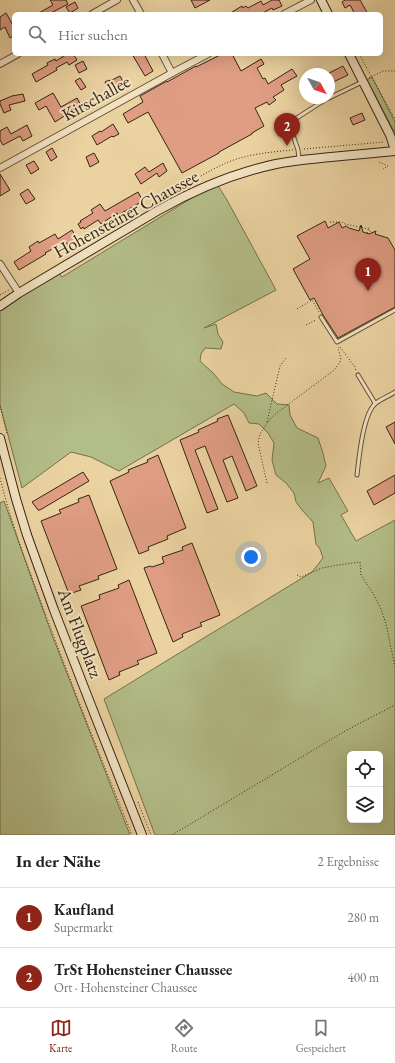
<!DOCTYPE html>
<html lang="de">
<meta charset="utf-8">
<style>
:root{--surface:#fff;--page:#f2f2f2;--text:#222;--muted:#767676;--line:#e0e0e0;--accent:#8f2418}
body{margin:0;font-family:"EB Garamond",serif;background:var(--page);color:var(--text)}
.controls{position:absolute;right:12px;bottom:12px;display:grid;overflow:hidden;border-radius:6px;box-shadow:0 4px 16px #0002}
.controls button{width:36px;height:36px;display:grid;place-items:center;padding:0;border:0;border-bottom:1px solid var(--line);background:var(--surface);color:var(--text);font:20px sans-serif}
.compass{position:absolute;left:299px;top:68px;width:36px;height:36px;border-radius:50%;background:var(--surface);box-shadow:0 4px 16px #0002;rotate:130deg}
.you{position:absolute;left:251px;top:557px;width:14px;height:14px;margin:-10px;border:3px solid #fff;border-radius:50%;background:#1a73e8;box-shadow:0 0 0 6px #1a73e833}
.badge{display:grid;place-items:center;width:26px;height:26px;border-radius:50%;background:var(--accent);color:#fff;font-size:13px;font-weight:700}
.pin{position:absolute;translate:-50% -33px;filter:drop-shadow(0 1px 2px #0008)}
.pin::after{content:'';position:absolute;top:21px;width:14px;height:12px;background:inherit;clip-path:polygon(0 0,100% 0,50% 100%)}
.list{margin:0;padding:0;list-style:none}
h2{display:flex;justify-content:space-between;align-items:center;height:52px;margin:0;padding:0 16px;font-size:17px}
h2 small{font-size:13px;font-weight:400;color:var(--muted)}
.list li{display:grid;grid-template-columns:26px 1fr auto;gap:12px;align-items:center;box-sizing:border-box;height:60px;padding:0 16px;border-top:1px solid var(--line)}
.list b{display:block;font-size:15px;white-space:nowrap}
.list p{margin:0;font-size:13px;white-space:nowrap;color:var(--muted)}
.list em{font-size:13px;font-style:normal;color:var(--muted)}
.icon{flex:none;width:22px;height:22px;fill:none;stroke:currentColor;stroke-width:2;stroke-linecap:round;stroke-linejoin:round}
.map{position:relative;flex:none;width:395px;height:835px;overflow:hidden}
.search{position:absolute;background:var(--surface);box-shadow:0 4px 16px #0002;left:12px;right:12px;top:12px;height:44px;display:flex;align-items:center;gap:10px;box-sizing:border-box;padding:0 14px;border-radius:6px;color:var(--muted);font-size:15px}
.sheet{height:172px;background:var(--surface)}
nav{display:flex;justify-content:space-around;align-items:center;box-sizing:border-box;height:56px;border-top:1px solid var(--line);background:var(--surface);font-size:11px;color:var(--muted)}
nav a{display:grid;justify-items:center;gap:2px}
nav .on{color:var(--accent)}
.map>svg:first-child{display:block}
.green{fill:#b3bd88;stroke:#74714c;fill-rule:evenodd}
.building{fill:#df9d83;stroke:#352511}
.lines{fill:none;stroke-linecap:round;stroke-linejoin:round}
.lane-casing{stroke:#625035;stroke-width:5}
.street-casing{stroke:#625035;stroke-width:8}
.secondary-casing{stroke:#352511;stroke-width:10}
.path{stroke:#352511;stroke-width:1;stroke-dasharray:1 2;stroke-linecap:butt}
.lane{stroke:#f2e2c2;stroke-width:3}
.street{stroke:#f2e2c2;stroke-width:6}
.secondary{stroke:#f2e2c2;stroke-width:8}
.labels{text-anchor:middle;stroke-width:4;stroke-linejoin:round;paint-order:stroke}
.street-label{font-size:18px;fill:#352511;stroke:#f2e2c2}
</style>
<div class="map">
<svg width="395" height="835" viewBox="0 0 395 835">
<rect width="100%" height="100%" fill="#ebd2a1"/>
<filter id="stains"><feTurbulence type="fractalNoise" baseFrequency=".005" numOctaves="4"/><feColorMatrix values="0 0 0 0 .2 0 0 0 0 .09 0 0 0 0 .02 0 0 0 .5 -.17"/></filter>
<radialGradient id="worn" r=".72"><stop offset=".6" stop-color="#630" stop-opacity="0"/><stop offset="1" stop-color="#630" stop-opacity=".3"/></radialGradient>
<g class="green">
<path d="M372 77 395 122V133L367 80Z"/>
<path d="M217 184 227 200 276 290 204 328 216 324 218 334 223 342 221 349 205 348 201 354 200 361 214 374 222 384 234 392 257 396 266 393 277 404 289 405 290 415 297 428 318 438 323 453 326 466 318 483 329 478 348 511 341 515 356 541 395 520V835H155L104 699 312 572 323 558 320 549 316 544 313 522 302 510 296 502 294 493 286 483 276 475 272 460 274 443 268 433 259 424 249 423 244 413 234 404 119 471 91 457 71 452 22 488 0 405V309L59 273 62 277 195 196ZM350 754H380V820H350Z"/>
<path d="M4 501 52 635 130 835H0V503Z"/>
</g>
<g class="building">
<path d="M50 0H66L68 4 49 14H37L53 5Z"/>
<path d="M191 0H210L195 8Z"/>
<path d="M272 0H279L282 6 273 10 272 8 261 14H229L242 6 243 8 246 6 248 8 261 1 263 5Z"/>
<path d="M345 0H360L368 14H355L350 5 345 8 342 2Z"/>
<path d="M75 2 78 8 70 13 66 7Z"/>
<path d="M6 13 14 27V35L10 38 5 27 0 30V17Z"/>
<path d="M67 54H73L77 60 69 65 67 62 56 68 57 70 36 82 32 74 48 65 47 63 55 59 56 61Z"/>
<path d="M132 54H144L153 71 145 76Z"/>
<path d="M222 54H232L241 71 261 59 264 64 257 68 263 79 265 78 268 84 292 69 297 76 281 85 284 90 273 97 276 100 269 105 267 102 255 108 264 126 252 133V134L219 152V153L182 173 148 112 128 123 123 114 143 102 140 96 167 81V82L196 66V67Z"/>
<path d="M83 61 87 69 79 73 75 65Z"/>
<path d="M343 66 348 75 329 84V73Z"/>
<path d="M120 76 125 85 111 93 105 82 109 80 110 81Z"/>
<path d="M80 78 86 87 81 90 75 81Z"/>
<path d="M53 93 61 107 77 98 82 107 73 113 72 111 55 122 46 106 39 110 35 103Z"/>
<path d="M23 94 25 101 9 105 11 110 4 113 0 104V101L12 96Z"/>
<path d="M362 113 365 120 353 125 350 118Z"/>
<path d="M113 124 119 134 113 137 112 136 97 145 92 136 100 131 101 132Z"/>
<path d="M27 125 32 136 23 141 20 136 3 145 0 140V131L7 127 11 134Z"/>
<path d="M52 148 57 157 51 161 46 152Z"/>
<path d="M94 153 99 162 90 167 86 157Z"/>
<path d="M34 161 39 169 31 174 26 165Z"/>
<path d="M163 163 167 171 159 177 157 173 141 184 135 174 145 167 149 172Z"/>
<path d="M0 174 10 190 0 196Z"/>
<path d="M28 189 35 199 26 204 20 194Z"/>
<path d="M138 192 143 201 118 215 117 213 101 224 98 220 84 229 83 227 81 229 78 224 81 222 80 221 93 213 91 210 100 204 105 211Z"/>
<path d="M325 221 328 228 339 222 342 228 346 226 349 228 359 231 361 225 363 232 369 234 376 231 375 234 388 238 395 250V307L338 338 323 315 314 298 310 300 293 269 310 259 297 236Z"/>
<path d="M72 230 78 240 68 246 66 242 45 253 46 254 19 270 14 262 31 251 29 247 38 241 39 243 55 234 58 239Z"/>
<path d="M228 415 257 486 246 491 232 456 223 460 238 498 227 502 205 446 195 450 218 509 207 513 180 440 199 432 198 430 218 421 217 419Z"/>
<path d="M395 422V444L386 427Z"/>
<path d="M158 455 186 528 167 536 168 539 148 547 149 550 139 554 110 481 129 472 128 470 148 462 147 460Z"/>
<path d="M83 472 89 481 40 510H38L32 502Z"/>
<path d="M395 475V493L374 505 367 491Z"/>
<path d="M89 495 117 569 98 576 99 579 79 586 81 590 69 594 41 521 61 513 59 510 79 502 78 499Z"/>
<path d="M192 543 220 615 200 623 202 626 182 634 183 637 173 642 144 568 150 566 152 567 164 563 162 557 183 550 182 547Z"/>
<path d="M129 580 157 653 137 661 139 664 119 672 120 675 109 680 81 606 100 599 99 595 119 588 118 585Z"/>
</g>
<g class="lines">
<defs>
<g id="lane">
<path d="M329 98 362 82"/>
<path d="M292 121V132L298 150 299 158"/>
<path d="M278 130 328 98"/>
<path d="M321 317 337 342 395 310"/>
<path d="M358 375 375 403"/>
<path d="M357 475C359 458 363 413 376 403 381 399 389 396 395 392"/>
</g>
<g id="street">
<path d="M133 0 141 14"/>
<path d="M92 14 117 0"/>
<path d="M284 14 311 0"/>
<path d="M162 54 172 73"/>
<path d="M0 64 18 54"/>
<path d="M0 168 172 73 208 54"/>
<path d="M0 264 19 293"/>
</g>
<g id="secondary">
<path d="M321 0 328 14"/>
<path d="M349 54 390 135 395 150"/>
<path d="M0 306 19 293 157 211C194 190 234 173 276 164 294 160 313 159 331 157 352 155 374 153 395 151"/>
<path d="M0 438 16 499 27 535 54 610 85 690 142 835"/>
</g>
</defs>
<use href="#lane" class="lane-casing"/>
<use href="#street" class="street-casing"/>
<use href="#secondary" class="secondary-casing"/>
<g class="path">
<path d="M359 54 395 119"/>
<path d="M369 78 383 71H395"/>
<path d="M304 149 384 142"/>
<path d="M379 162 388 166 383 169"/>
<path d="M170 195C187 184 208 171 226 163 247 154 271 152 293 150"/>
<path d="M330 222H342L345 224 369 229 371 233"/>
<path d="M367 233 369 227"/>
<path d="M0 295 9 290"/>
<path d="M297 309 312 300 319 312"/>
<path d="M306 325 316 320"/>
<path d="M340 347 355 367 356 371"/>
<path d="M0 406 7 434"/>
<path d="M267 422 280 366 286 358"/>
<path d="M0 478C12 526 29 571 47 618 74 691 103 763 132 835"/>
<path d="M267 483 258 443 260 434 267 423 274 415 333 371 338 365 341 360 338 347"/>
<path d="M297 575 301 577 322 568 338 565 360 562 361 575 374 595 381 609 386 624 395 667"/>
<path d="M138 802 151 835"/>
<path d="M172 835 345 731 395 705"/>
</g>
<use href="#lane" class="lane"/>
<use href="#street" class="street"/>
<use href="#secondary" class="secondary"/>
</g>
<g class="labels">
<g class="street-label">
<text transform="translate(96 98) rotate(-29)" y="6">Kirschallee</text>
<text transform="translate(126 214) rotate(-29)" y="6">Hohensteiner Chaussee</text>
<text transform="translate(80 633) rotate(69)" y="6">Am Flugplatz</text>
</g>
</g>
<rect width="100%" height="100%" filter="url(#stains)"/>
<rect width="100%" height="100%" fill="url(#worn)"/>
</svg>
<div class="controls">
<button><svg class="icon" aria-label="locate" viewBox="0 0 24 24"><circle cx="12" cy="12" r="6"/><path d="M12 2v4M12 18v4M2 12h4M18 12h4"/></svg></button>
<button><svg class="icon" aria-label="layers" viewBox="0 0 24 24"><path d="M12 4l9 5-9 5-9-5zM3 14l9 5 9-5"/></svg></button>
</div>
<svg class="compass" viewBox="-18 -18 36 36"><path d="M0-13l5 13h-10z" fill="#e53935"/><path d="M0 13l5-13h-10z" fill="#767676"/></svg>
<div class="you"></div>
<div class="pin badge" style="left:368px;top:291px">1</div>
<div class="pin badge" style="left:287px;top:146px">2</div>
<div class="search"><svg class="icon" aria-label="search" viewBox="0 0 24 24"><circle cx="10" cy="10" r="6"/><path d="M15 15l6 6"/></svg>Hier suchen</div>
</div>
<section class="sheet">
<h2>In der Nähe<small>2 Ergebnisse</small></h2>
<ul class="list">
<li><span class="badge">1</span><div><b>Kaufland</b><p>Supermarkt</p></div><em>280 m</em></li>
<li><span class="badge">2</span><div><b>TrSt Hohensteiner Chaussee</b><p>Ort · Hohensteiner Chaussee</p></div><em>400 m</em></li>
</ul>
</section>
<nav>
<a class="on"><svg class="icon" aria-label="map" viewBox="0 0 24 24"><path d="M3 6l6-2 6 2 6-2v14l-6 2-6-2-6 2zM9 4v14M15 6v14"/></svg>Karte</a>
<a><svg class="icon" aria-label="directions" viewBox="0 0 24 24"><path d="M12 3l9 9-9 9-9-9zM9 14v-3h6M13 9l2 2-2 2"/></svg>Route</a>
<a><svg class="icon" aria-label="saved" viewBox="0 0 24 24"><path d="M7 4h10v16l-5-4-5 4z"/></svg>Gespeichert</a>
</nav>
